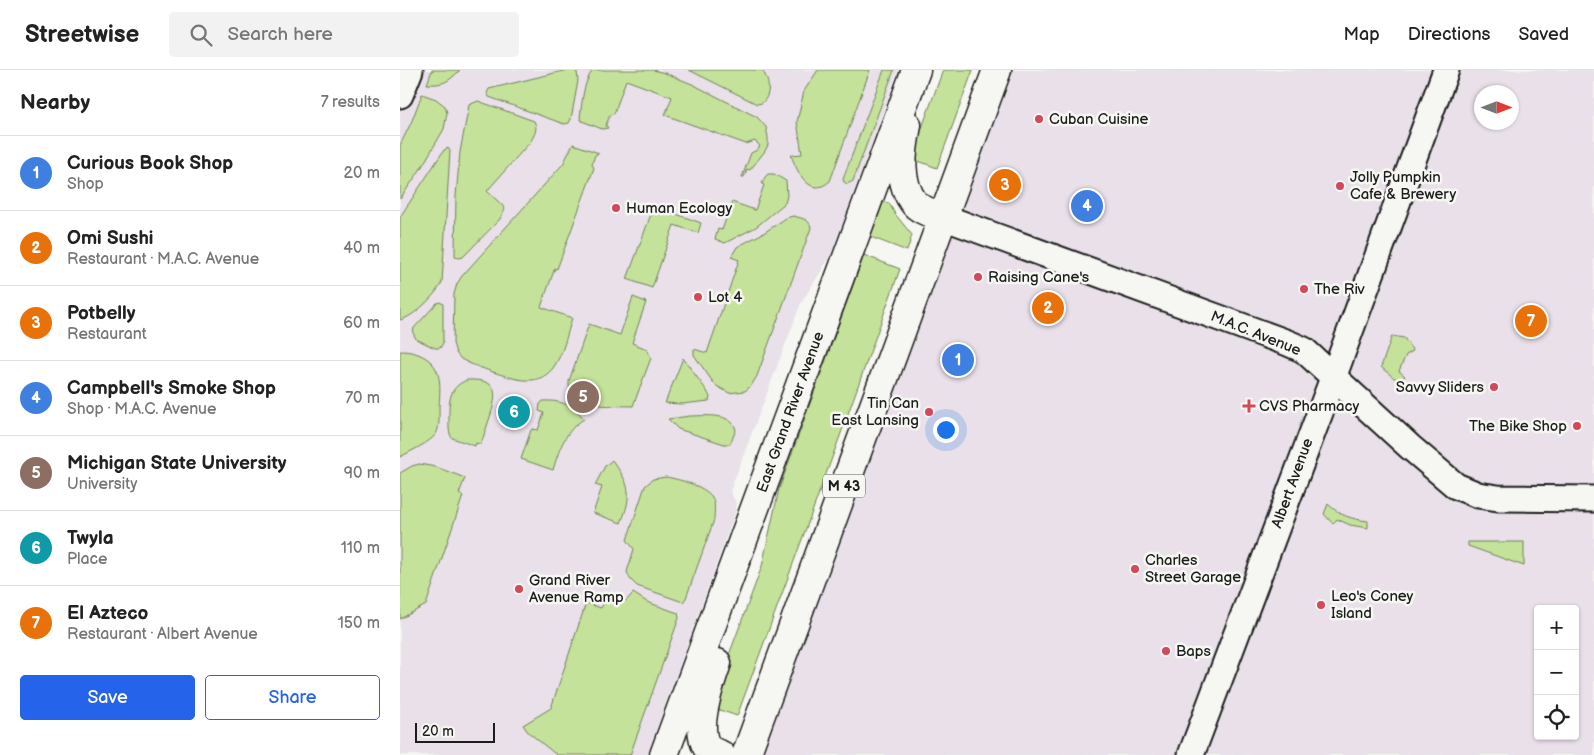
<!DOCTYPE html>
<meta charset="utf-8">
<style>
:root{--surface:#fff;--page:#f2f2f2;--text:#222;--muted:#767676;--line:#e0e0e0;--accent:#2563eb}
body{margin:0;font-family:"Balsamiq Sans",sans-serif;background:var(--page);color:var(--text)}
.controls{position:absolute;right:15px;bottom:15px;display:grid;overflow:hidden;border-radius:5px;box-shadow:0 1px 4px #0004}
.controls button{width:45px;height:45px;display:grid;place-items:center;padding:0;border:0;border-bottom:1px solid var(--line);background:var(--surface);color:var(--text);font:25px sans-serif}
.compass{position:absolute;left:1074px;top:15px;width:45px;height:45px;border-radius:50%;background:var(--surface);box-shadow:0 1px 4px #0004;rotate:90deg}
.scale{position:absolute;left:15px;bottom:12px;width:80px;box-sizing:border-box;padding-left:5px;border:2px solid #1c1c1c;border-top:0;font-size:14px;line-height:18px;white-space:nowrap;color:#1c1c1c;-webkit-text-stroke:4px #f6f6f2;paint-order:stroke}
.you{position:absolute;left:545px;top:359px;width:18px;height:18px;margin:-12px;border:4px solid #fff;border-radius:50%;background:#1a73e8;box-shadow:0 0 0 8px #1a73e833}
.badge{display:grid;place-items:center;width:32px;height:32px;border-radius:50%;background:var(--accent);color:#fff;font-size:16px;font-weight:700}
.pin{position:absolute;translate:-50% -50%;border:2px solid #fff;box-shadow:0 1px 5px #0006}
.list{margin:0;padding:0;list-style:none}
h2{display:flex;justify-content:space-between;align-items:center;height:65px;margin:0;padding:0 20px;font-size:21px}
h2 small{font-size:16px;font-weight:400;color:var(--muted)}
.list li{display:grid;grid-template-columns:32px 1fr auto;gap:15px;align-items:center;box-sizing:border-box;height:75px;padding:0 20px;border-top:1px solid var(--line)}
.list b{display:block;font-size:19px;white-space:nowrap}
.list p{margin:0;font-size:16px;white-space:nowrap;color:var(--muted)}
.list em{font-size:16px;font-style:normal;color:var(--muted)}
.actions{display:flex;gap:10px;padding:15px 20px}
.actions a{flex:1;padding:11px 0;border:1px solid var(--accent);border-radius:5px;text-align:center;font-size:18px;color:var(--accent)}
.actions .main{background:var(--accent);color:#fff}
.icon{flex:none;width:28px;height:28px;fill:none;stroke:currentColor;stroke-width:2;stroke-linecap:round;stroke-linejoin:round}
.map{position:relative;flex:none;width:1194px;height:685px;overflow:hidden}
header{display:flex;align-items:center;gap:30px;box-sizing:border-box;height:70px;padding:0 25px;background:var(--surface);border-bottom:1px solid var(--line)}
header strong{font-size:24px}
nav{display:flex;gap:28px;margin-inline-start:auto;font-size:18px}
.search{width:350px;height:45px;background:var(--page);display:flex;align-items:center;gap:12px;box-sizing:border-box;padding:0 18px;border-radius:5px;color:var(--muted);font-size:19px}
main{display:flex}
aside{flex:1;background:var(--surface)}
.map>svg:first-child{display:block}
.built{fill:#e9e0ea;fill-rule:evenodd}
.green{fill:#c4e299;stroke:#707f5a}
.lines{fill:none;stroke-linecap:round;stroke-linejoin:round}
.minor-casing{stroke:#1c1c1c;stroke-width:29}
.primary-casing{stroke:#1c1c1c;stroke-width:31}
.minor{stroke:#f6f6f2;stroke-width:25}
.primary{stroke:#f6f6f2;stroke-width:28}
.poi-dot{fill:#d1495b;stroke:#f6f6f2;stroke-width:2}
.labels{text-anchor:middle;stroke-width:5;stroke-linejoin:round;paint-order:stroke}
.shield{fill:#f6f6f2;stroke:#5d5d5c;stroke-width:1}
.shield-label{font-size:14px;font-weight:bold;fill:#1c1c1c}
.poi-label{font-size:15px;fill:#1c1c1c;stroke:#f6f6f2;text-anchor:start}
.street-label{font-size:15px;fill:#1c1c1c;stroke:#f6f6f2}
</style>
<header>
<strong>Streetwise</strong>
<div class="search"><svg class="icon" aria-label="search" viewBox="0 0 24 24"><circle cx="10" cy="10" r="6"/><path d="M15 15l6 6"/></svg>Search here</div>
<nav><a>Map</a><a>Directions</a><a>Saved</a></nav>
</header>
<main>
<aside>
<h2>Nearby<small>7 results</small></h2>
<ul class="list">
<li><span class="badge" style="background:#3f7fe0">1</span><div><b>Curious Book Shop</b><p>Shop</p></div><em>20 m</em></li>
<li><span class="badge" style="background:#e8710a">2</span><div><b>Omi Sushi</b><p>Restaurant · M.A.C. Avenue</p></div><em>40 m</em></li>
<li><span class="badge" style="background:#e8710a">3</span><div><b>Potbelly</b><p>Restaurant</p></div><em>60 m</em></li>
<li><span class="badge" style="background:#3f7fe0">4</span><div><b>Campbell's Smoke Shop</b><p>Shop · M.A.C. Avenue</p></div><em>70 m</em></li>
<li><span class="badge" style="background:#8d6e63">5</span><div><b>Michigan State University</b><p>University</p></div><em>90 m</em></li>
<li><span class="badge" style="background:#0f9aa8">6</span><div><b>Twyla</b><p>Place</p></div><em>110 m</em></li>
<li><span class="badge" style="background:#e8710a">7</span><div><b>El Azteco</b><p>Restaurant · Albert Avenue</p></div><em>150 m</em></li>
</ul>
<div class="actions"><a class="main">Save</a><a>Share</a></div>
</aside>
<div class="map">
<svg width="1194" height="685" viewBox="0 0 1194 685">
<rect width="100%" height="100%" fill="#f6f6f2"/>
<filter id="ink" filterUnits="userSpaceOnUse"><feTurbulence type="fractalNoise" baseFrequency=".02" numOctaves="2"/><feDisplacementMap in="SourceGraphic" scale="10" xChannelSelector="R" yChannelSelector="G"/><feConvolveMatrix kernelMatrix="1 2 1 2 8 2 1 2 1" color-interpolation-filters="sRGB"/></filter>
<g filter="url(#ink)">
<g class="built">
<path d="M0 0H498L431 185 401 233 330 421 336 433V440L247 685H0Z"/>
<path d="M603 0H1194V685H352ZM1082 22H1112V52H1082ZM1138 539H1175V666H1138Z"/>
</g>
<g class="green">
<path d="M32 0H60C48 12 44 15 27 14Z"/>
<path d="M172 0 177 2 178 11 171 49 169 53 164 54 89 27 87 23 89 19 163 1Z"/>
<path d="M193 0H253L265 3 292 14 357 47 366 57 368 67V75L365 81 350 100 347 99 344 107H342L351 83 357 80 360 76 355 71 346 74 265 45 272 27 226 10 214 44 210 45 206 55 208 58 202 59 182 51 180 48C182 33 183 12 193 0Z"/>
<path d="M289 0H362C369 10 372 24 362 33L357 34Z"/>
<path d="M418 0H470L430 111C410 129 397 102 391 85L402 84 397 52 404 21Z"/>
<path d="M484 0H494L453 111 447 114 444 112 443 109Z"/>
<path d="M543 0H573L537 98 513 89 516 74Z"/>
<path d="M22 24 36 29 45 36 47 43 44 59 20 100 0 129V75L11 53Z"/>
<path d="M78 31 134 51C138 59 135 63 131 71L87 121 102 135 105 139 100 149 63 187 59 188 55 186V181L56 126 60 82 69 35Z"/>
<path d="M173 74 199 83 195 85 192 94 194 98 157 199 155 198 141 237 172 248C167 264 164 281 155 295 140 319 115 309 93 302 82 298 71 295 61 289L56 283 53 273 54 224 57 214 62 206 163 94Z"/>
<path d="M48 78 50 81 42 212C36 225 14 247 0 250V147L44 80Z"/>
<path d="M368 104H374L386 111 387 126 385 133 356 157 325 173 315 169 318 159 322 160 332 132 355 140 364 115 362 114 365 107Z"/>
<path d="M483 132 489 133 495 144 512 165 507 181 468 166Z"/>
<path d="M254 136 301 153 298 163 274 155 252 218 227 209Z"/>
<path d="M393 146C401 148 410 149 411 158L357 306 351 316 345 321 329 323 315 315 294 285V279L307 283 339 190 331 187 337 177 365 162 386 148Z"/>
<path d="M464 185 500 199 440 366 337 646 314 638 316 620 362 496 379 419Z"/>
<path d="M233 227 246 232 232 273 247 279 251 288 233 336C213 335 166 340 169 311L189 254 220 265Z"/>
<path d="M40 232 43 234V273L40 278H35L16 269 13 263 14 258 37 233Z"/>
<path d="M992 266 1004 268 1013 281 1006 285 999 301 1005 306 1002 310 994 308 981 297Z"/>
<path d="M0 281C10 281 18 283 26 288 43 299 40 319 39 337 39 345 40 357 36 364 31 372 9 382 0 387Z"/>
<path d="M283 288 307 321 310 327 309 331 282 334 265 333Z"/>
<path d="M67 310C95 309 99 319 91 344 88 354 84 364 81 374L76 373 75 376 52 368C48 362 49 355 49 348 49 330 49 317 67 310Z"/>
<path d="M143 331C160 330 174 335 184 349 165 360 159 380 153 400L121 389 131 360 133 359 138 360 144 343 139 341 140 334Z"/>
<path d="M290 346C304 346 332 342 336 360L330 374H324L278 359 268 349Z"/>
<path d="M212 390C230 414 233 424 221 453L193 443 202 417 195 415 205 396Z"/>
<path d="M19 394 36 397 65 408 59 424 63 426 26 535 0 549V403L12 396Z"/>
<path d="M266 407C278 409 305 416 312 427 316 434 314 443 314 450L286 528 283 532 237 516 230 509 227 502 234 479 227 470 245 416 253 409Z"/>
<path d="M928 434C940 446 952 449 968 451V458L950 455 937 449 933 454 924 444Z"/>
<path d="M1068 472H1124V496L1068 476Z"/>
<path d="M233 523 247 532 278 543 279 548 230 685H157L154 683 128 662 123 655 151 638 186 533 201 538 205 530 219 532 227 530Z"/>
</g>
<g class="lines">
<defs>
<g id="minor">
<path d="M0 25 10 0"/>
<path d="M543 147 888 273 904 280 1010 377 1056 416 1078 425 1098 428 1194 429"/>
<path d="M791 685 933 308 1046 0"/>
</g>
<g id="primary">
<path d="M507 55C502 81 497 112 515 134 522 141 534 144 543 147"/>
<path d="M317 593C310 613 294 657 307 677 310 681 316 683 321 685"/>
<path d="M264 685 516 0"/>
<path d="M346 685 597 0"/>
</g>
</defs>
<use href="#minor" class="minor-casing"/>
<use href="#primary" class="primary-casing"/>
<use href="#minor" class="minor"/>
<use href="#primary" class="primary"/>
</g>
</g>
<g class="poi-dot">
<circle cx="639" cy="49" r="5"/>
<circle cx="940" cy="116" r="5"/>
<circle cx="216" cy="138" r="5"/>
<circle cx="578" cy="207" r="5"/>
<circle cx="904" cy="219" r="5"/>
<circle cx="298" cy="227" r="5"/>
<circle cx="1094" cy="317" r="5"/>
<path d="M846.5 328.5h5v5h5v5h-5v5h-5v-5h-5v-5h5z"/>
<circle cx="529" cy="342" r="5"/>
<circle cx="1177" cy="356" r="5"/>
<circle cx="735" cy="499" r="5"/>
<circle cx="119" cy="519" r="5"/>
<circle cx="921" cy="535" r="5"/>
<circle cx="766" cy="581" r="5"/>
</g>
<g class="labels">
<rect class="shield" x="423" y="404.5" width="42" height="23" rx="4"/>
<g class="shield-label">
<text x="444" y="421">M 43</text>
</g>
<g class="poi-label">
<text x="649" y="54">Cuban Cuisine</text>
<text x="950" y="112">Jolly Pumpkin<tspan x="950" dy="17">Cafe &amp; Brewery</tspan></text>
<text x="226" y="143">Human Ecology</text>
<text x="588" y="212">Raising Cane's</text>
<text x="914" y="224">The Riv</text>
<text x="308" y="232">Lot 4</text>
<text x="1084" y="322" text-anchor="end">Savvy Sliders</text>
<text x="519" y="338" text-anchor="end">Tin Can<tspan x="519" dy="17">East Lansing</tspan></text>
<text x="859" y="341">CVS Pharmacy</text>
<text x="1167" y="361" text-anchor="end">The Bike Shop</text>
<text x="745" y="495">Charles<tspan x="745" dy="17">Street Garage</tspan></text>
<text x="129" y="515">Grand River<tspan x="129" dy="17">Avenue Ramp</tspan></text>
<text x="931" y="531">Leo's Coney<tspan x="931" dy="17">Island</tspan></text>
<text x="776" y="586">Baps</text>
</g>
<g class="street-label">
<text transform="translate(856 263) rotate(22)" y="5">M.A.C. Avenue</text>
<text transform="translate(390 342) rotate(-70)" y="5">East Grand River Avenue</text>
<text transform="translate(892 413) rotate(-70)" y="5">Albert Avenue</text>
</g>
</g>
</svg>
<div class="controls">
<button>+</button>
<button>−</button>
<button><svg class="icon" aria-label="locate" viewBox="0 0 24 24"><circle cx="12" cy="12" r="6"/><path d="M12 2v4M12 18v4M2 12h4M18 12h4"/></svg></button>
</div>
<svg class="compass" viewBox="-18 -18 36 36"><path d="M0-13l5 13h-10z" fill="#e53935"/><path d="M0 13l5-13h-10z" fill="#767676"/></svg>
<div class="scale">20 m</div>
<div class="you"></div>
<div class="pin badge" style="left:558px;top:290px;background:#3f7fe0">1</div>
<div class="pin badge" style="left:648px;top:238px;background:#e8710a">2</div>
<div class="pin badge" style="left:605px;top:115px;background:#e8710a">3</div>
<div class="pin badge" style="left:687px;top:136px;background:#3f7fe0">4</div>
<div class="pin badge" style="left:183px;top:327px;background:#8d6e63">5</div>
<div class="pin badge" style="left:114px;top:342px;background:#0f9aa8">6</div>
<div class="pin badge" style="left:1131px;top:251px;background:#e8710a">7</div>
</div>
</main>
